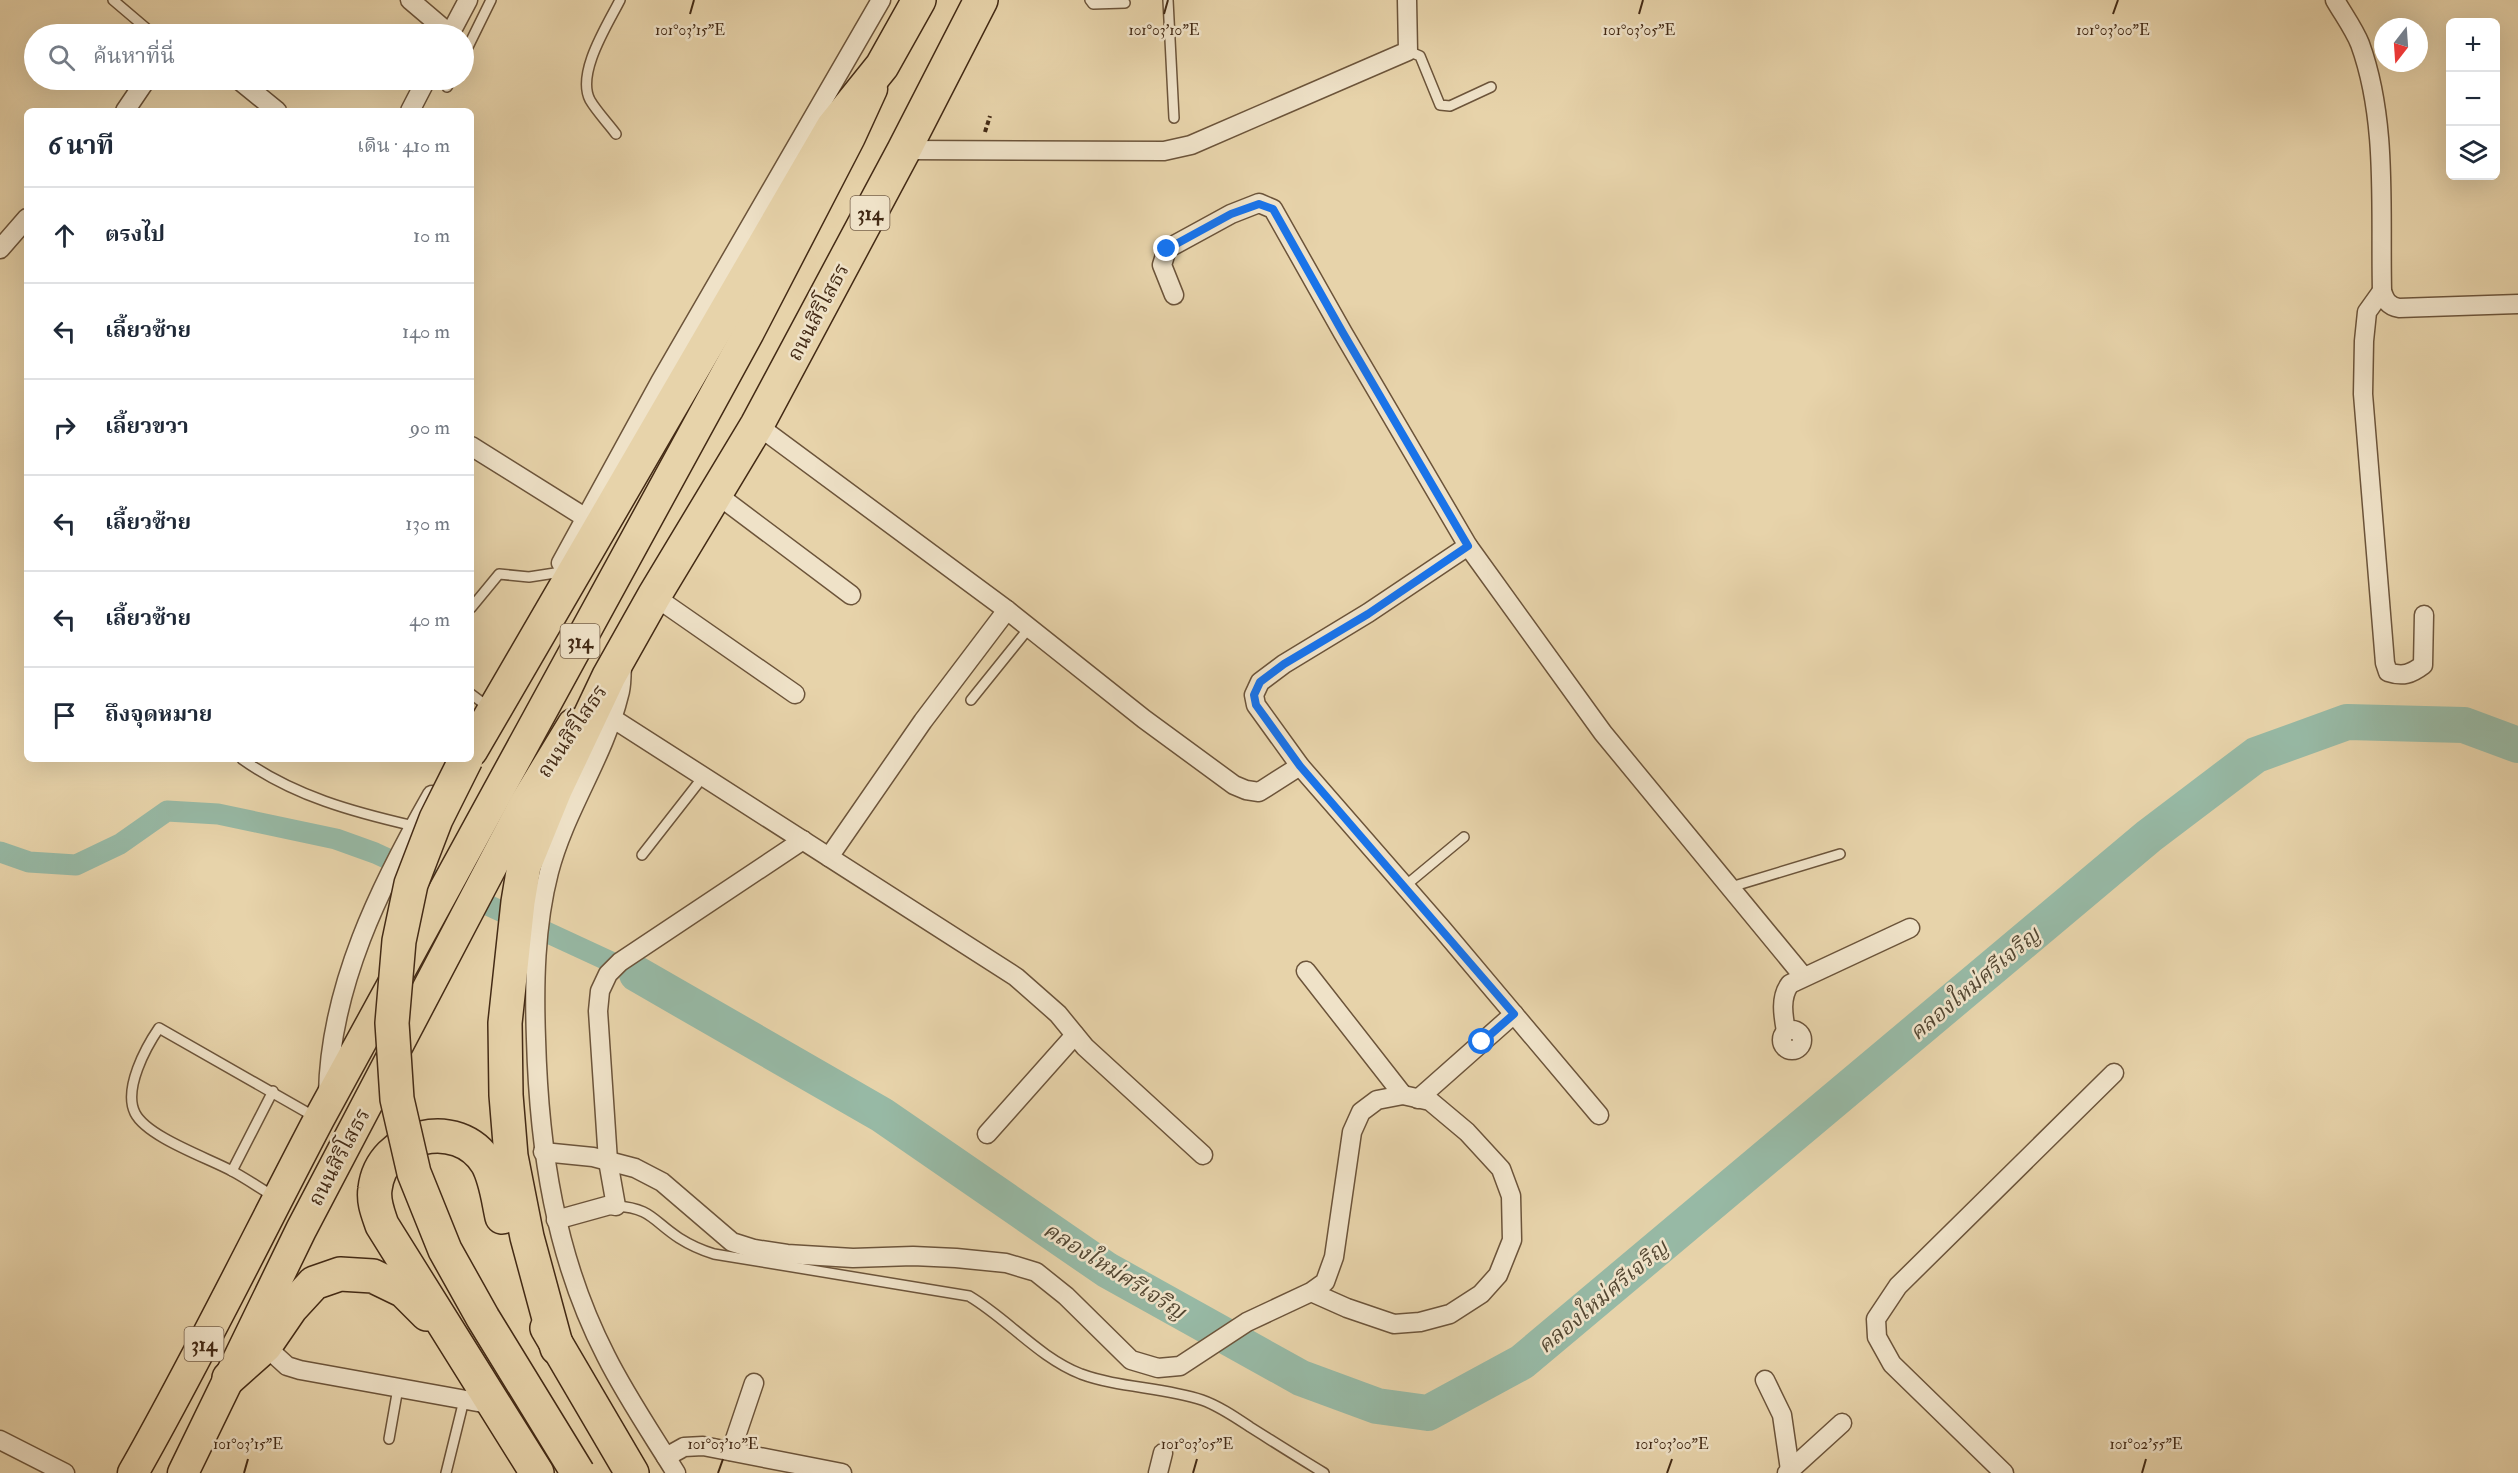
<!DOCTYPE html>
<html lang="th">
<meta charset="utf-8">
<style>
:root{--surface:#fff;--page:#f6f6f7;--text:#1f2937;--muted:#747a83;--line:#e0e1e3}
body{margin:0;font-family:"IM FELL Double Pica","Noto Serif Thai",serif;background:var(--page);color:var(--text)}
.controls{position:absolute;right:18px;top:18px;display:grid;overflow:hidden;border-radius:9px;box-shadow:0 6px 24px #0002}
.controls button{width:54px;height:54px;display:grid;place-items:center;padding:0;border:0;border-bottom:2px solid var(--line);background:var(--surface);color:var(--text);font:30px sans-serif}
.compass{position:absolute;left:2374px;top:18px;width:54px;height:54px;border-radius:50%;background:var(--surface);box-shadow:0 6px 24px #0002;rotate:197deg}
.stop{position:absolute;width:18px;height:18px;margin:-14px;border:4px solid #1a73e8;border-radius:50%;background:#fff}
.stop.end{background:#1a73e8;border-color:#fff;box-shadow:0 2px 6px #0008}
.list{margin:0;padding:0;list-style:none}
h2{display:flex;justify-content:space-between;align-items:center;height:78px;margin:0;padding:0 24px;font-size:26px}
h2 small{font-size:20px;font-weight:400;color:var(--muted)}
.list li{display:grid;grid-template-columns:39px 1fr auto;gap:18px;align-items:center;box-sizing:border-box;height:96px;padding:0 24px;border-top:2px solid var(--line)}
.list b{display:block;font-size:22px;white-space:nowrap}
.list em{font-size:20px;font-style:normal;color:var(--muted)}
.icon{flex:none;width:33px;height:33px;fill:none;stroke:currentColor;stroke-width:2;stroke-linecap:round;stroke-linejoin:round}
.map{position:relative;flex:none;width:2518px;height:1473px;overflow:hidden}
.search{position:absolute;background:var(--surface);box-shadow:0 6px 24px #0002;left:24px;top:24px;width:450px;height:66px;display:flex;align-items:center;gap:15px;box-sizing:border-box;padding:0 21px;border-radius:33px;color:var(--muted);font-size:22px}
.panel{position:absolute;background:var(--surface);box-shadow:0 6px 24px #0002;left:24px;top:108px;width:450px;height:654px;border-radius:9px}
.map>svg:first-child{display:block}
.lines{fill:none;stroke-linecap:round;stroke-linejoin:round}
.canal{stroke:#97b9a5;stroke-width:21}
.river{stroke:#97b9a5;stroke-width:36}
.lane-casing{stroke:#6c543a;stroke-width:12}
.street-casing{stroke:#6c543a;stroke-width:21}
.primary-casing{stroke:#432a15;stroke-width:33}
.highway-casing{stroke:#432a15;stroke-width:36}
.path{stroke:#432a15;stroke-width:4;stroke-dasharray:4.5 3;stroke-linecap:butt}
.lane{stroke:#efe2c8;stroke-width:9}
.street{stroke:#efe2c8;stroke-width:18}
.primary{stroke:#e7d3aa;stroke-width:30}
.highway{stroke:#e7d3aa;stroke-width:33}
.highway-bridge-casing{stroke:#432a15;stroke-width:36;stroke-linecap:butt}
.highway-bridge{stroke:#e7d3aa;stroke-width:33}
.route{stroke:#1a73e8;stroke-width:8}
.ticks{fill:none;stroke:#432a15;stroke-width:2}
.labels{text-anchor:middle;stroke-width:5;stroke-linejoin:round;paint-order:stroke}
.shield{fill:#efe2c8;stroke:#77614b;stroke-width:1.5}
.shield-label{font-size:20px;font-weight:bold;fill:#432a15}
.street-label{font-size:21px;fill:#432a15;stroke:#efe2c8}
.water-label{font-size:22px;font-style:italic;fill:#544732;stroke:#efe2c8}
.ticks-label{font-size:15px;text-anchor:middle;fill:#432a15;stroke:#efe2c8;stroke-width:5;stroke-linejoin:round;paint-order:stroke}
</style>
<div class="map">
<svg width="2518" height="1473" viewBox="0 0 2518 1473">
<rect width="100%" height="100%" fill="#e7d3aa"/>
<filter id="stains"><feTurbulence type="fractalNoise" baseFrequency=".00333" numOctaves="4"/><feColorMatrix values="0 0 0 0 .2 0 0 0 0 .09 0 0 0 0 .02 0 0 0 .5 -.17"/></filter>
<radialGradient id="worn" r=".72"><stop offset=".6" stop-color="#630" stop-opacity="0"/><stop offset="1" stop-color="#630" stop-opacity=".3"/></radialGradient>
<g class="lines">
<path class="canal" d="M0 852 29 862 76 865 120 844 167 811 218 814 336 839 375 853 637 974"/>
<path class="river" d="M637 974 882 1115 1107 1270 1301 1378 1377 1406 1428 1413 1522 1362 2149 836 2256 755 2347 722 2464 725 2518 745"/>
<defs>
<g id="lane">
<path d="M113 0 153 34"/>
<path d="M1090 0 1093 4 1125 3"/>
<path d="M1168 0 1174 118"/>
<path d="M1408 51 1420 56 1440 105 1450 106 1491 87"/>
<path d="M464 55 491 0"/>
<path d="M447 87 451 80"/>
<path d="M616 134C608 123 597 112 590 100 576 73 608 24 620 0"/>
<path d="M471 608 499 574 529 577 555 573"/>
<path d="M471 694 483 703"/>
<path d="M971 700 1029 628"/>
<path d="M242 759C294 796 353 812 414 826"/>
<path d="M642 855 703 777"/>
<path d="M1405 886 1464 837"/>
<path d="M1731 887 1840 854"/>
<path d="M232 1171 273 1091"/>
<path d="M275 1197C261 1189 247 1179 232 1171 208 1158 147 1137 135 1113 123 1089 146 1047 159 1028L315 1117"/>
<path d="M616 1206C651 1208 653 1221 679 1238 690 1245 701 1250 714 1254L969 1296C1008 1319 1038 1357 1081 1374 1119 1388 1163 1387 1202 1400 1219 1406 1235 1417 1250 1427 1274 1442 1299 1458 1324 1473"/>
<path d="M389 1439 398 1388"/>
<path d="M446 1473 464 1400"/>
</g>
<g id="street">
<path d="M410 0 450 34"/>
<path d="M2335 0C2343 14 2354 29 2360 44 2388 121 2380 210 2382 291 2385 300 2388 306 2399 308L2518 304"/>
<path d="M450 34 468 0"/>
<path d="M239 80 277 111"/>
<path d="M125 111 146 80"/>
<path d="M410 111 426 80"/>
<path d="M904 150 1164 151 1191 145 1408 51 1407 0"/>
<path d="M0 249 27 218"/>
<path d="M2382 291 2367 312 2364 341 2363 394 2385 663 2388 672C2403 677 2411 674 2423 665L2424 615"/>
<path d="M1174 295 1162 265 1167 249 1231 214 1259 203 1273 209 1343 333 1468 546 1603 733 1803 976"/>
<path d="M757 425 1007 610 1144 719 1234 785 1246 790 1259 792 1300 766"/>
<path d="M471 446 586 518"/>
<path d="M715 493 851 595"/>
<path d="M1468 546 1368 613 1284 664 1260 682 1254 695 1256 705 1300 766 1443 930 1599 1115"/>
<path d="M561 563 660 382 881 0"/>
<path d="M654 596 795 694"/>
<path d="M622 668C621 677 622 686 619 695 604 757 565 810 549 872 535 926 534 984 536 1039 539 1149 555 1257 606 1356 626 1396 652 1434 676 1473"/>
<path d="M612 718 1016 977 1058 1014 1085 1047 1203 1155"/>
<path d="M829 857 923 721 1007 610"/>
<path d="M1306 971 1403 1095"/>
<circle cx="1792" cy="1040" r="10"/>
<path d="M1786 1031C1783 1015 1780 997 1790 984L1910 928"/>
<path d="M328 1094C330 987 380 886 432 795"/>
<path d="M1418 1099 1514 1014"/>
<path d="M987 1134 1075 1035"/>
<path d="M543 1152 593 1157 635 1168 662 1182 732 1242 754 1249 787 1254 853 1258 913 1256 956 1258 1006 1263 1036 1272 1066 1296 1131 1360 1158 1368 1180 1366 1247 1322 1311 1292 1325 1282 1334 1257 1352 1132 1361 1112 1377 1100 1403 1095 1430 1101 1467 1132 1501 1169 1511 1196 1512 1240 1498 1275 1481 1294 1450 1314 1420 1322 1394 1324 1347 1308 1311 1292"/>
<path d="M556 1220 610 1205 616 1206 608 1161 598 1011 600 991 608 974 620 962 803 840"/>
<path d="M265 1346 287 1366 300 1370 494 1405"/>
<path d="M1765 1380 1782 1415 1790 1470"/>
<path d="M0 1440 65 1473"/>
<path d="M731 1451 754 1383"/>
<path d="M666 1457 684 1447 703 1446 842 1473"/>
<path d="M1158 1473 1163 1453"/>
<path d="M1787 1473 1842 1423"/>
<path d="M2004 1473 1892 1364 1877 1337 1876 1319 1898 1286 2114 1073"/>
</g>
<g id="primary">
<path d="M133 1473C199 1357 257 1237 319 1119L749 332 850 137 872 89"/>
<path d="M183 1473 301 1230 525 803 573 724"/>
</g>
<g id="highway">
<path d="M471 750 833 127 882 66 919 0"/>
<path d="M502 1217C498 1199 496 1179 487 1163 458 1116 381 1134 375 1189 373 1202 378 1213 382 1225L537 1473"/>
<path d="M547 1328 632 1473"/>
<path d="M557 1348 527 1237 511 1156 506 1095 505 1023 518 902 524 866 555 790 609 676 654 596 757 425 904 150 981 0"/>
<path d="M229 1378 265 1346 291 1308 314 1283 340 1274 373 1276 404 1291 427 1314"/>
</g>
</defs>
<use href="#lane" class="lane-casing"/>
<use href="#street" class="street-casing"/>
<use href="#primary" class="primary-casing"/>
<use href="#highway" class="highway-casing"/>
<path class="path" d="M985 132 990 116"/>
<use href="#lane" class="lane"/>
<use href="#street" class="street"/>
<use href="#primary" class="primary"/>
<use href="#highway" class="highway"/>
<defs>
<path id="highway-bridge" d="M466 759 436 819 411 884 399 941 392 1023 397 1099 414 1173 445 1250 483 1318 578 1473"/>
</defs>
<use href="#highway-bridge" class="highway-bridge-casing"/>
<use href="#highway-bridge" class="highway-bridge"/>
</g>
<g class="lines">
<path class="route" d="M1167 249 1231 214 1259 204 1273 209 1343 333 1468 546 1368 614 1284 664 1260 682 1254 695 1256 705 1300 766 1514 1014 1482 1042"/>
</g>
<path class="ticks" d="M690 14 694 0M1164 14 1168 0M1639 14 1643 0M2113 14 2118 0M244 1473 248 1459M718 1473 723 1459M1193 1473 1197 1459M1667 1473 1672 1459M2142 1473 2146 1459"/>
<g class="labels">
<g class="shield">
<rect x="850.5" y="196" width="39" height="34" rx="4.5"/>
<rect x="560.5" y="624" width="39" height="34" rx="4.5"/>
<rect x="184.5" y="1327" width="39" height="34" rx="4.5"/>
</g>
<g class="shield-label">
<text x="870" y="220">314</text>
<text x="580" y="648">314</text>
<text x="204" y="1351">314</text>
</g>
<g class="street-label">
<text transform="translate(818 312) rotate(-62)" y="7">ถนนสิริโสธร</text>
<text transform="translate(572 731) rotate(-56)" y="7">ถนนสิริโสธร</text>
<text transform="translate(339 1157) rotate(-62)" y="7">ถนนสิริโสธร</text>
</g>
<g class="water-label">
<text transform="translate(1974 983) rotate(-40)" y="8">คลองใหม่ศรีเจริญ</text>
<text transform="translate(1115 1270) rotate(32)" y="8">คลองใหม่ศรีเจริญ</text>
<text transform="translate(1602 1296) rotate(-40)" y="8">คลองใหม่ศรีเจริญ</text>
</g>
</g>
<g class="ticks-label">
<text x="690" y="35">101°03'15"E</text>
<text x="1164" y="35">101°03'10"E</text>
<text x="1639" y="35">101°03'05"E</text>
<text x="2113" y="35">101°03'00"E</text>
<text x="248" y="1449">101°03'15"E</text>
<text x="723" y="1449">101°03'10"E</text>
<text x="1197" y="1449">101°03'05"E</text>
<text x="1672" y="1449">101°03'00"E</text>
<text x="2146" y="1449">101°02'55"E</text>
</g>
<rect width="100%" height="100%" filter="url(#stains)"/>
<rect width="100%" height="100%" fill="url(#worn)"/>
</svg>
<div class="controls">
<button>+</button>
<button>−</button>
<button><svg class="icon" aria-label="layers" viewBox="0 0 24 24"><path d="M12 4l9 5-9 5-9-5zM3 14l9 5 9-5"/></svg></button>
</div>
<svg class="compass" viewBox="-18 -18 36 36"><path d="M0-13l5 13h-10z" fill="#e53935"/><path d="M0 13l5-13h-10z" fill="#747a83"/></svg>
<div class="stop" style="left:1482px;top:1042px"></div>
<div class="stop end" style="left:1167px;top:249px"></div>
<div class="search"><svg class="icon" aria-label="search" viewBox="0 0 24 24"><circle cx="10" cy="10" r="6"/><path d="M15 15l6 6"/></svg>ค้นหาที่นี่</div>
<section class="panel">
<h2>6 นาที<small>เดิน · 410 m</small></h2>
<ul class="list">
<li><svg class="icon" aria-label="ahead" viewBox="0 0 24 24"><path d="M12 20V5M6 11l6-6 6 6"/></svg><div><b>ตรงไป</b></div><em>10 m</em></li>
<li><svg class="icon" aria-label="left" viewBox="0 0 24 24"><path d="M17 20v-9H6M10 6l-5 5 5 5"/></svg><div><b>เลี้ยวซ้าย</b></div><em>140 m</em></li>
<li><svg class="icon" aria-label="right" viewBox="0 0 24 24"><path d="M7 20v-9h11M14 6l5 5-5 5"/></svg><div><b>เลี้ยวขวา</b></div><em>90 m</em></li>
<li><svg class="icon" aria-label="left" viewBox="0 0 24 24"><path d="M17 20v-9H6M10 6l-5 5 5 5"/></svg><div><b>เลี้ยวซ้าย</b></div><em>130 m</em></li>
<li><svg class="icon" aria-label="left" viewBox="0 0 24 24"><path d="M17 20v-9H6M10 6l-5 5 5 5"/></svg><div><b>เลี้ยวซ้าย</b></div><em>40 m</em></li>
<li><svg class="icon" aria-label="arrive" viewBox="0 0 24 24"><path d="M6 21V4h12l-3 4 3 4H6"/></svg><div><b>ถึงจุดหมาย</b></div></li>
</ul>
</section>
</div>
